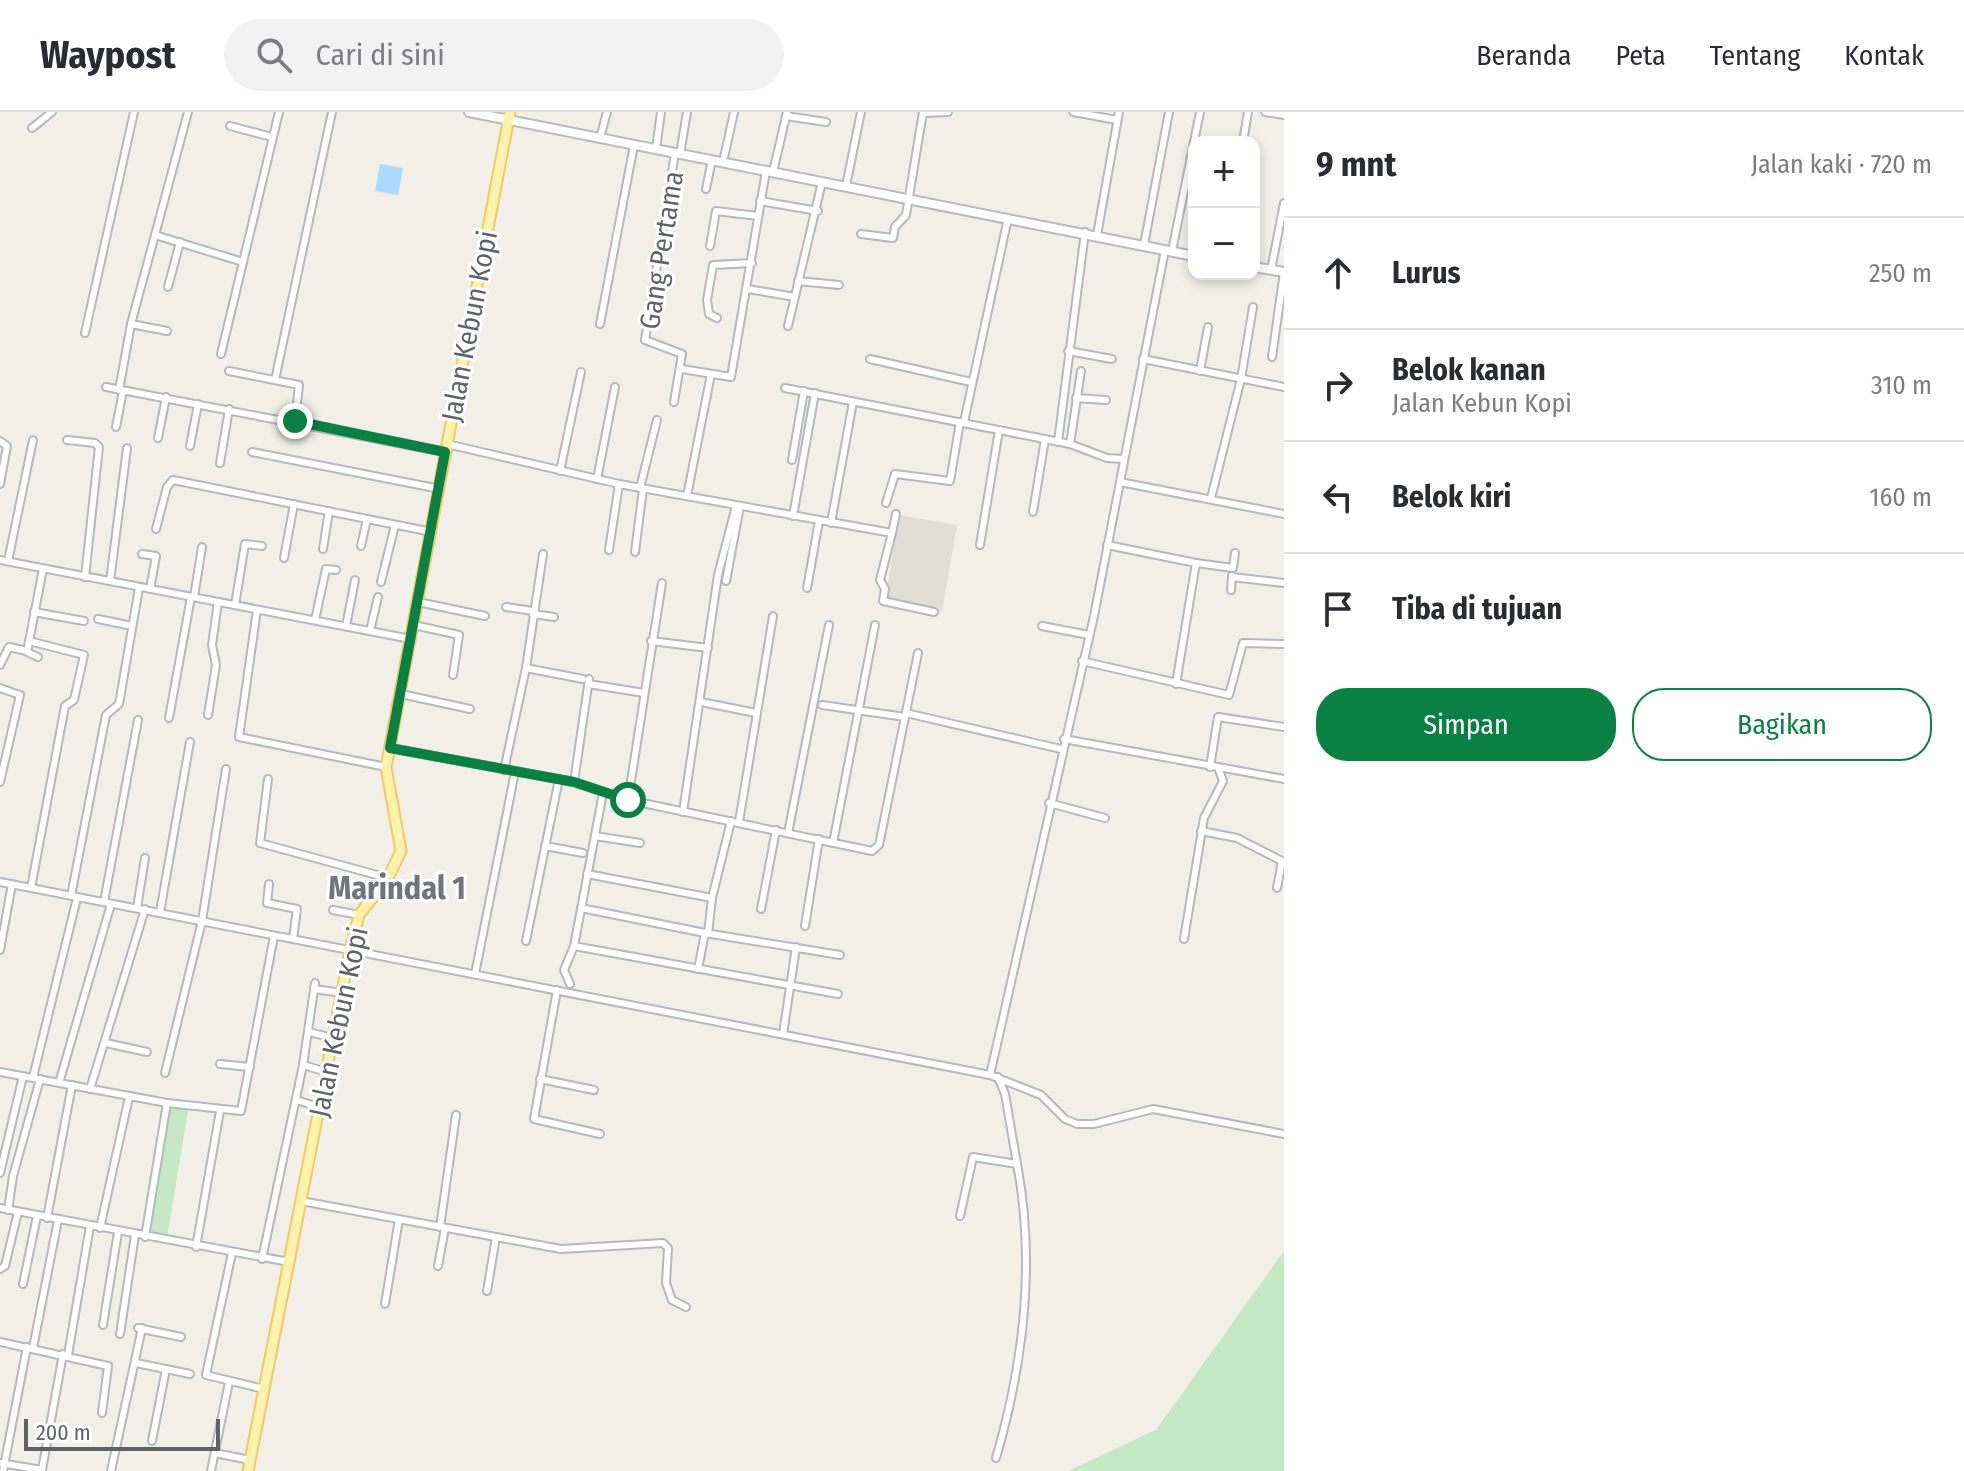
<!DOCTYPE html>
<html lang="id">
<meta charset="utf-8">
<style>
:root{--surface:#fff;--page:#f2f2f3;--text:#2b2b33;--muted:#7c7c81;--line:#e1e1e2;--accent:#0b8043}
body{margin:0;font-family:"Fira Sans Condensed",sans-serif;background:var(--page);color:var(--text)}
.controls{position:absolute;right:24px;top:24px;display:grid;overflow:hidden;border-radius:16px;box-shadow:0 4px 12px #0003}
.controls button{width:72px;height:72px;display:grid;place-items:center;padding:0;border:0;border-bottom:2px solid var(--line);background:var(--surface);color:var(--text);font:40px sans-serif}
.scale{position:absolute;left:24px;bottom:20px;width:196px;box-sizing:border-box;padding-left:8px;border:4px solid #5f6368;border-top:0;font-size:22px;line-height:28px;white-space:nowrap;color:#5f6368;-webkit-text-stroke:6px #fff;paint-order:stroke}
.stop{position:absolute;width:24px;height:24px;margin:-18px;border:6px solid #0b8043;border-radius:50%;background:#fff}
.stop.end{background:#0b8043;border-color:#fff;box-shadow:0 2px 8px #0008}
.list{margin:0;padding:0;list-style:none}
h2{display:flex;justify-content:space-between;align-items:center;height:104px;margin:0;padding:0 32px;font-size:34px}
h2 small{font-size:26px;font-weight:400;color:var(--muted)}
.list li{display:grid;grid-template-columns:52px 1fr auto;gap:24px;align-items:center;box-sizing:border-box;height:112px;padding:0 32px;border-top:2px solid var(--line)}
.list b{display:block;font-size:30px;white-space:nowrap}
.list p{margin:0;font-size:26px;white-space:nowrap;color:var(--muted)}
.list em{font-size:26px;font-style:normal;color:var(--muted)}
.actions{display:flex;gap:16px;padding:24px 32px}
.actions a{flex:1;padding:18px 0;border:2px solid var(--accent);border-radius:32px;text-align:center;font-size:28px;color:var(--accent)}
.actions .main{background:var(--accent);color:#fff}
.icon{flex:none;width:44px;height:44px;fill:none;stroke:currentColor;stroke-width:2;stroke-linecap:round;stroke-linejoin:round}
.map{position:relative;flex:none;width:1284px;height:1359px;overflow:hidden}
header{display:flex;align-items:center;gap:48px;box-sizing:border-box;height:112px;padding:0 40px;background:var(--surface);border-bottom:2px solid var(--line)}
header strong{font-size:38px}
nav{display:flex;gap:44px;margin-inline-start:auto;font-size:28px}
.search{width:560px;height:72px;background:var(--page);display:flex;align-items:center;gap:20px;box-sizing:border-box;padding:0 28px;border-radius:44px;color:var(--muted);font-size:30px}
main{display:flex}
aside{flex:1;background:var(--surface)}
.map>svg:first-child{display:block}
.education{fill:#e1ded6}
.green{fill:#c5e8c5}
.water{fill:#aadaff}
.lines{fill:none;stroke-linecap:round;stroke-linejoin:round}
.street-casing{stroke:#b5b8bc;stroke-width:10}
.secondary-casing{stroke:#b6babf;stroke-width:12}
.primary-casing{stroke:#f2c960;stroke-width:13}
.street{stroke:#fff;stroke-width:6}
.secondary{stroke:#fff;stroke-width:8}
.primary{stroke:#fff2af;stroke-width:9}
.route{stroke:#0b8043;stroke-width:10}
.labels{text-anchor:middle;stroke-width:6;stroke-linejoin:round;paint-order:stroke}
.street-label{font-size:28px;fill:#5f6368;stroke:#fff}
.quarter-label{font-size:32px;font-weight:bold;fill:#70757a;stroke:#fff}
</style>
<header>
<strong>Waypost</strong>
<div class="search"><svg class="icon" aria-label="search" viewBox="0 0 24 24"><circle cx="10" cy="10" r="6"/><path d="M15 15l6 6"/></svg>Cari di sini</div>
<nav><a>Beranda</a><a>Peta</a><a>Tentang</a><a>Kontak</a></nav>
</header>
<main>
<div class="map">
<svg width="1284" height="1359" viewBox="0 0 1284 1359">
<rect width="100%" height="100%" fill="#f1efe8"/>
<path class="education" d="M899 403 957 413 942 500 885 488Z"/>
<g class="green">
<path d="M170 995 188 998 167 1126 149 1123Z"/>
<path d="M1284 1139V1359H1068L1156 1318Z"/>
</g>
<path class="water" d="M380 52 403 56 398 83 375 79Z"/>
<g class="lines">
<defs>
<g id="street">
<path d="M188 0 155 123 243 150"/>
<path d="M1073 0 1117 8"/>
<path d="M1265 0 1284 3"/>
<path d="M923 1 948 0"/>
<path d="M786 4 826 10"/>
<path d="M230 14 272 25"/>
<path d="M32 16 52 0"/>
<path d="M600 26 607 0"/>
<path d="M1243 30 1248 0"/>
<path d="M656 37 661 0"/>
<path d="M680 42 687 0"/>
<path d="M723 50 734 0"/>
<path d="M773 60 787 0"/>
<path d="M846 74 861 0"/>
<path d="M706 77 712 48"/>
<path d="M760 89 818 99"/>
<path d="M861 122 893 126 895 115 906 103 923 0"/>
<path d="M1097 123 1119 0"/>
<path d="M1144 133 1169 0"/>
<path d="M710 134 716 99 758 104"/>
<path d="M1172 139 1200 0"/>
<path d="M1271 158 1284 91"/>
<path d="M798 169 839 173"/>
<path d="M168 175 180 130"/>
<path d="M748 177 795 185"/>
<path d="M717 206 709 202 707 188 713 153 752 151"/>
<path d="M131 212 167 219"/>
<path d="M600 212 634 33"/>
<path d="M788 214 822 70"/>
<path d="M85 221 134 0"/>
<path d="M1068 239 1112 247"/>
<path d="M221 242 279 0"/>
<path d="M1272 245 1284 160"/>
<path d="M870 247 971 270"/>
<path d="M1143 247 1284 275"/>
<path d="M682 257 731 265 766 59"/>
<path d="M229 259 299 273 295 309"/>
<path d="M1200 259 1208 215"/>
<path d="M275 268 332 0"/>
<path d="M106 275 445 340"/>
<path d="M785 276 1070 332 1107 346 1124 347"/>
<path d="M119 278 131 212 155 123"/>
<path d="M1076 286 1106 288"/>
<path d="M674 290 682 242 645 228 675 41"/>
<path d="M964 310 1008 106"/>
<path d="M116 315 123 279"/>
<path d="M158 326 166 285"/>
<path d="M67 328 95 331 99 335 85 465"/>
<path d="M0 329 7 334 0 372"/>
<path d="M1058 330 1085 120"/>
<path d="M447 332 619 372 892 421 896 402"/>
<path d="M1070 332 1081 259"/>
<path d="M190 334 198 292"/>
<path d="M252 340 440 377"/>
<path d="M792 348 804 279"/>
<path d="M220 351 229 297"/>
<path d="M560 359 581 260"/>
<path d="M597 367 615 275"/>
<path d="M1120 370 1284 402"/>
<path d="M640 376 657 308"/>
<path d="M687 384 711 262"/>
<path d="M1211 386 1241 267 1253 195"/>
<path d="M886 391 895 362 950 369 960 310"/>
<path d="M1033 400 1045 327"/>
<path d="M793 404 815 281"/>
<path d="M831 411 853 290"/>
<path d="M156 417 167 375 173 368 432 420"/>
<path d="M892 421 880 468 885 477 883 489 934 500"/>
<path d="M980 433 999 318"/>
<path d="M1107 433 1196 451 1176 572"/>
<path d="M361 434 367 407"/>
<path d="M323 437 329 399"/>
<path d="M609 438 619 372"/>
<path d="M635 440 643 377"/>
<path d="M142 442 156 444 150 477"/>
<path d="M284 446 294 392"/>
<path d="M0 448 411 527"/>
<path d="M8 449 33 328"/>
<path d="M1196 451 1233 456 1235 441"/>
<path d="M1232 465 1284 471"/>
<path d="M110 469 127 336"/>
<path d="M726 469 740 394"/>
<path d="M381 470 395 413"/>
<path d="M807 476 819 409"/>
<path d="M1231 478 1232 464"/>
<path d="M194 485 202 435"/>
<path d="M418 490 485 504"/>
<path d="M235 493 245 432 262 434"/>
<path d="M506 495 533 499"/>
<path d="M257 498 239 625 386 655"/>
<path d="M34 500 84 509"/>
<path d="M533 502 554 505"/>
<path d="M98 507 132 514"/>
<path d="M315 508 326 457 336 458"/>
<path d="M414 513 459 523 453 563"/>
<path d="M346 514 355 468"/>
<path d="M1042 514 1089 523"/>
<path d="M370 519 378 485"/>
<path d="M29 529 84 543 74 588 65 594 31 776"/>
<path d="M651 529 708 536"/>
<path d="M38 545 27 540 43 457"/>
<path d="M1082 549 1229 583 1243 531 1284 532"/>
<path d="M0 553 9 535 27 539"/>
<path d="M526 556 583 567"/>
<path d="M588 572 644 581"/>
<path d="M0 576 20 583 0 670"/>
<path d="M401 582 470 597"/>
<path d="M701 590 756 601"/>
<path d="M822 593 905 605"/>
<path d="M906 601 1061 637"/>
<path d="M208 603 216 553 212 533 218 490"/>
<path d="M169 606 191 485"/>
<path d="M1064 627 1284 667"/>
<path d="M390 636 574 670 628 688 872 739 879 733 918 541"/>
<path d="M1210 655 1218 605 1284 615"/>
<path d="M504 658 526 556 543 442"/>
<path d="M268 667 260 731 388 766"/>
<path d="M574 670 589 567"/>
<path d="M628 688 662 471"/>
<path d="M1049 691 1105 706"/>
<path d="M683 700 718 463 736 394"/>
<path d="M739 710 773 504"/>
<path d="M1201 719 1237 726 1282 749 1277 776"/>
<path d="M788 721 829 513"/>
<path d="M595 724 640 731"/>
<path d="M833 731 875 513"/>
<path d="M545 734 583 741"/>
<path d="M587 762 712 786"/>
<path d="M0 770 990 963 1041 983 1065 1007 1077 1012H1094L1153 997 1284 1022"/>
<path d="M269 772 267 791 297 797 293 827"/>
<path d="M71 784 106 603 119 592 139 476"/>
<path d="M104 790 138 608"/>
<path d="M137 796 145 746"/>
<path d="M581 796 705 821 840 843"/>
<path d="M761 797 776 718"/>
<path d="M333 798 359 803"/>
<path d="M160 800 190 630"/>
<path d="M805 814 819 727"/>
<path d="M708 822 712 786 731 709"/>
<path d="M1184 827 1204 706 1223 669 1219 658"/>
<path d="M526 829 559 667"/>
<path d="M574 834 838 882"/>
<path d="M0 838 12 772"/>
<path d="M698 857 705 821"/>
<path d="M475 862 515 660"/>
<path d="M570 872 564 858 574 834 603 681"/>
<path d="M314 877 342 881"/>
<path d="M557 878 534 1007 600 1022"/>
<path d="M309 920 333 926"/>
<path d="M783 922 796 835"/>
<path d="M106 931 147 940"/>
<path d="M220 952 250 955"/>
<path d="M303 953 327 960"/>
<path d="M0 960 167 991 241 999 274 824"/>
<path d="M165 961 202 809 226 657"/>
<path d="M990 963 1094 504 1165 138"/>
<path d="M33 965 77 786"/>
<path d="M540 967 594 978"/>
<path d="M59 971 111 792"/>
<path d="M90 977 145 797"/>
<path d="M296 988 319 995"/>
<path d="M0 1061 23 964"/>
<path d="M301 1089 561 1137 663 1131 668 1136 666 1171 672 1188 686 1195"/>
<path d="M0 1096 289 1150"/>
<path d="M8 1098 13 1064 40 967"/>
<path d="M960 1104 973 1045 1017 1052 1005 982 998 965"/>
<path d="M47 1106 72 973"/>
<path d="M440 1115 456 1003"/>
<path d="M100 1116 129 985"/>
<path d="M145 1125 167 991"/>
<path d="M196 1135 220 999"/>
<path d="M232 1141 206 1263 264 1277"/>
<path d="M262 1147 303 953 315 871"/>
<path d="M438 1154 445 1116"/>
<path d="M0 1157 5 1154 18 1100"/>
<path d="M23 1172 37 1104"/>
<path d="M487 1179 496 1125"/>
<path d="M385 1192 399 1107"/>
<path d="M103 1213 118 1120"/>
<path d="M138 1216 181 1225"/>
<path d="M120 1222 135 1123"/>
<path d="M0 1230 108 1254 102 1301"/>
<path d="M33 1236 58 1108"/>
<path d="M68 1243 90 1114"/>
<path d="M136 1251 190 1262"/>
<path d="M152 1329 166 1257"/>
<path d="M215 1341 250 1348"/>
<path d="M996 1346C1024 1250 1036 1152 1017 1052"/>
<path d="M0 1351 42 1358 63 1242"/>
<path d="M3 1359 27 1235"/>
<path d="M111 1359 142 1216"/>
<path d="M211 1359 229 1270"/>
</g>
<g id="secondary">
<path d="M469 0 1194 144"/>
<path d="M1254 155 1284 160"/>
</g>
<path id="primary" d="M248 1359 350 838 359 803 388 766 401 739 386 655 510 0"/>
</defs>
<use href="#street" class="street-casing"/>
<use href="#secondary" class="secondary-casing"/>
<use href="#primary" class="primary-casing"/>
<use href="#street" class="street"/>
<use href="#secondary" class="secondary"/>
<use href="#primary" class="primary"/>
</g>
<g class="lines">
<path class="route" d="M295 309 445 340 390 636 574 670 628 688"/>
</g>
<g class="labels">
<g class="street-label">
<text transform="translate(661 138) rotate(-81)" y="10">Gang Pertama</text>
<text transform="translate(469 214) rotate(-79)" y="10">Jalan Kebun Kopi</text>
<text transform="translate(338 910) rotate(-78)" y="10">Jalan Kebun Kopi</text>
</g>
<g class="quarter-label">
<text x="397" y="787">Marindal 1</text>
</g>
</g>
</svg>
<div class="controls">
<button>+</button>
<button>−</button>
</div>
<div class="scale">200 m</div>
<div class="stop" style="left:628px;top:688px"></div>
<div class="stop end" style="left:295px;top:309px"></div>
</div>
<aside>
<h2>9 mnt<small>Jalan kaki · 720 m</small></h2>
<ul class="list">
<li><svg class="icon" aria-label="ahead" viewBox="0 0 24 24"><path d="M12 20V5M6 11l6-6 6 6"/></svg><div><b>Lurus</b></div><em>250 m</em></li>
<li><svg class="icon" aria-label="right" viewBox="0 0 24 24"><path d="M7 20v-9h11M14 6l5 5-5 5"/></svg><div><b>Belok kanan</b><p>Jalan Kebun Kopi</p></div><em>310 m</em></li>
<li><svg class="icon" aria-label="left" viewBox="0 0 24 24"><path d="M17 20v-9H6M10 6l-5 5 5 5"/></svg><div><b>Belok kiri</b></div><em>160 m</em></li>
<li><svg class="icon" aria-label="arrive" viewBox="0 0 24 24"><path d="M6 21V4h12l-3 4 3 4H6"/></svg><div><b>Tiba di tujuan</b></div></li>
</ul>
<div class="actions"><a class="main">Simpan</a><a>Bagikan</a></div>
</aside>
</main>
